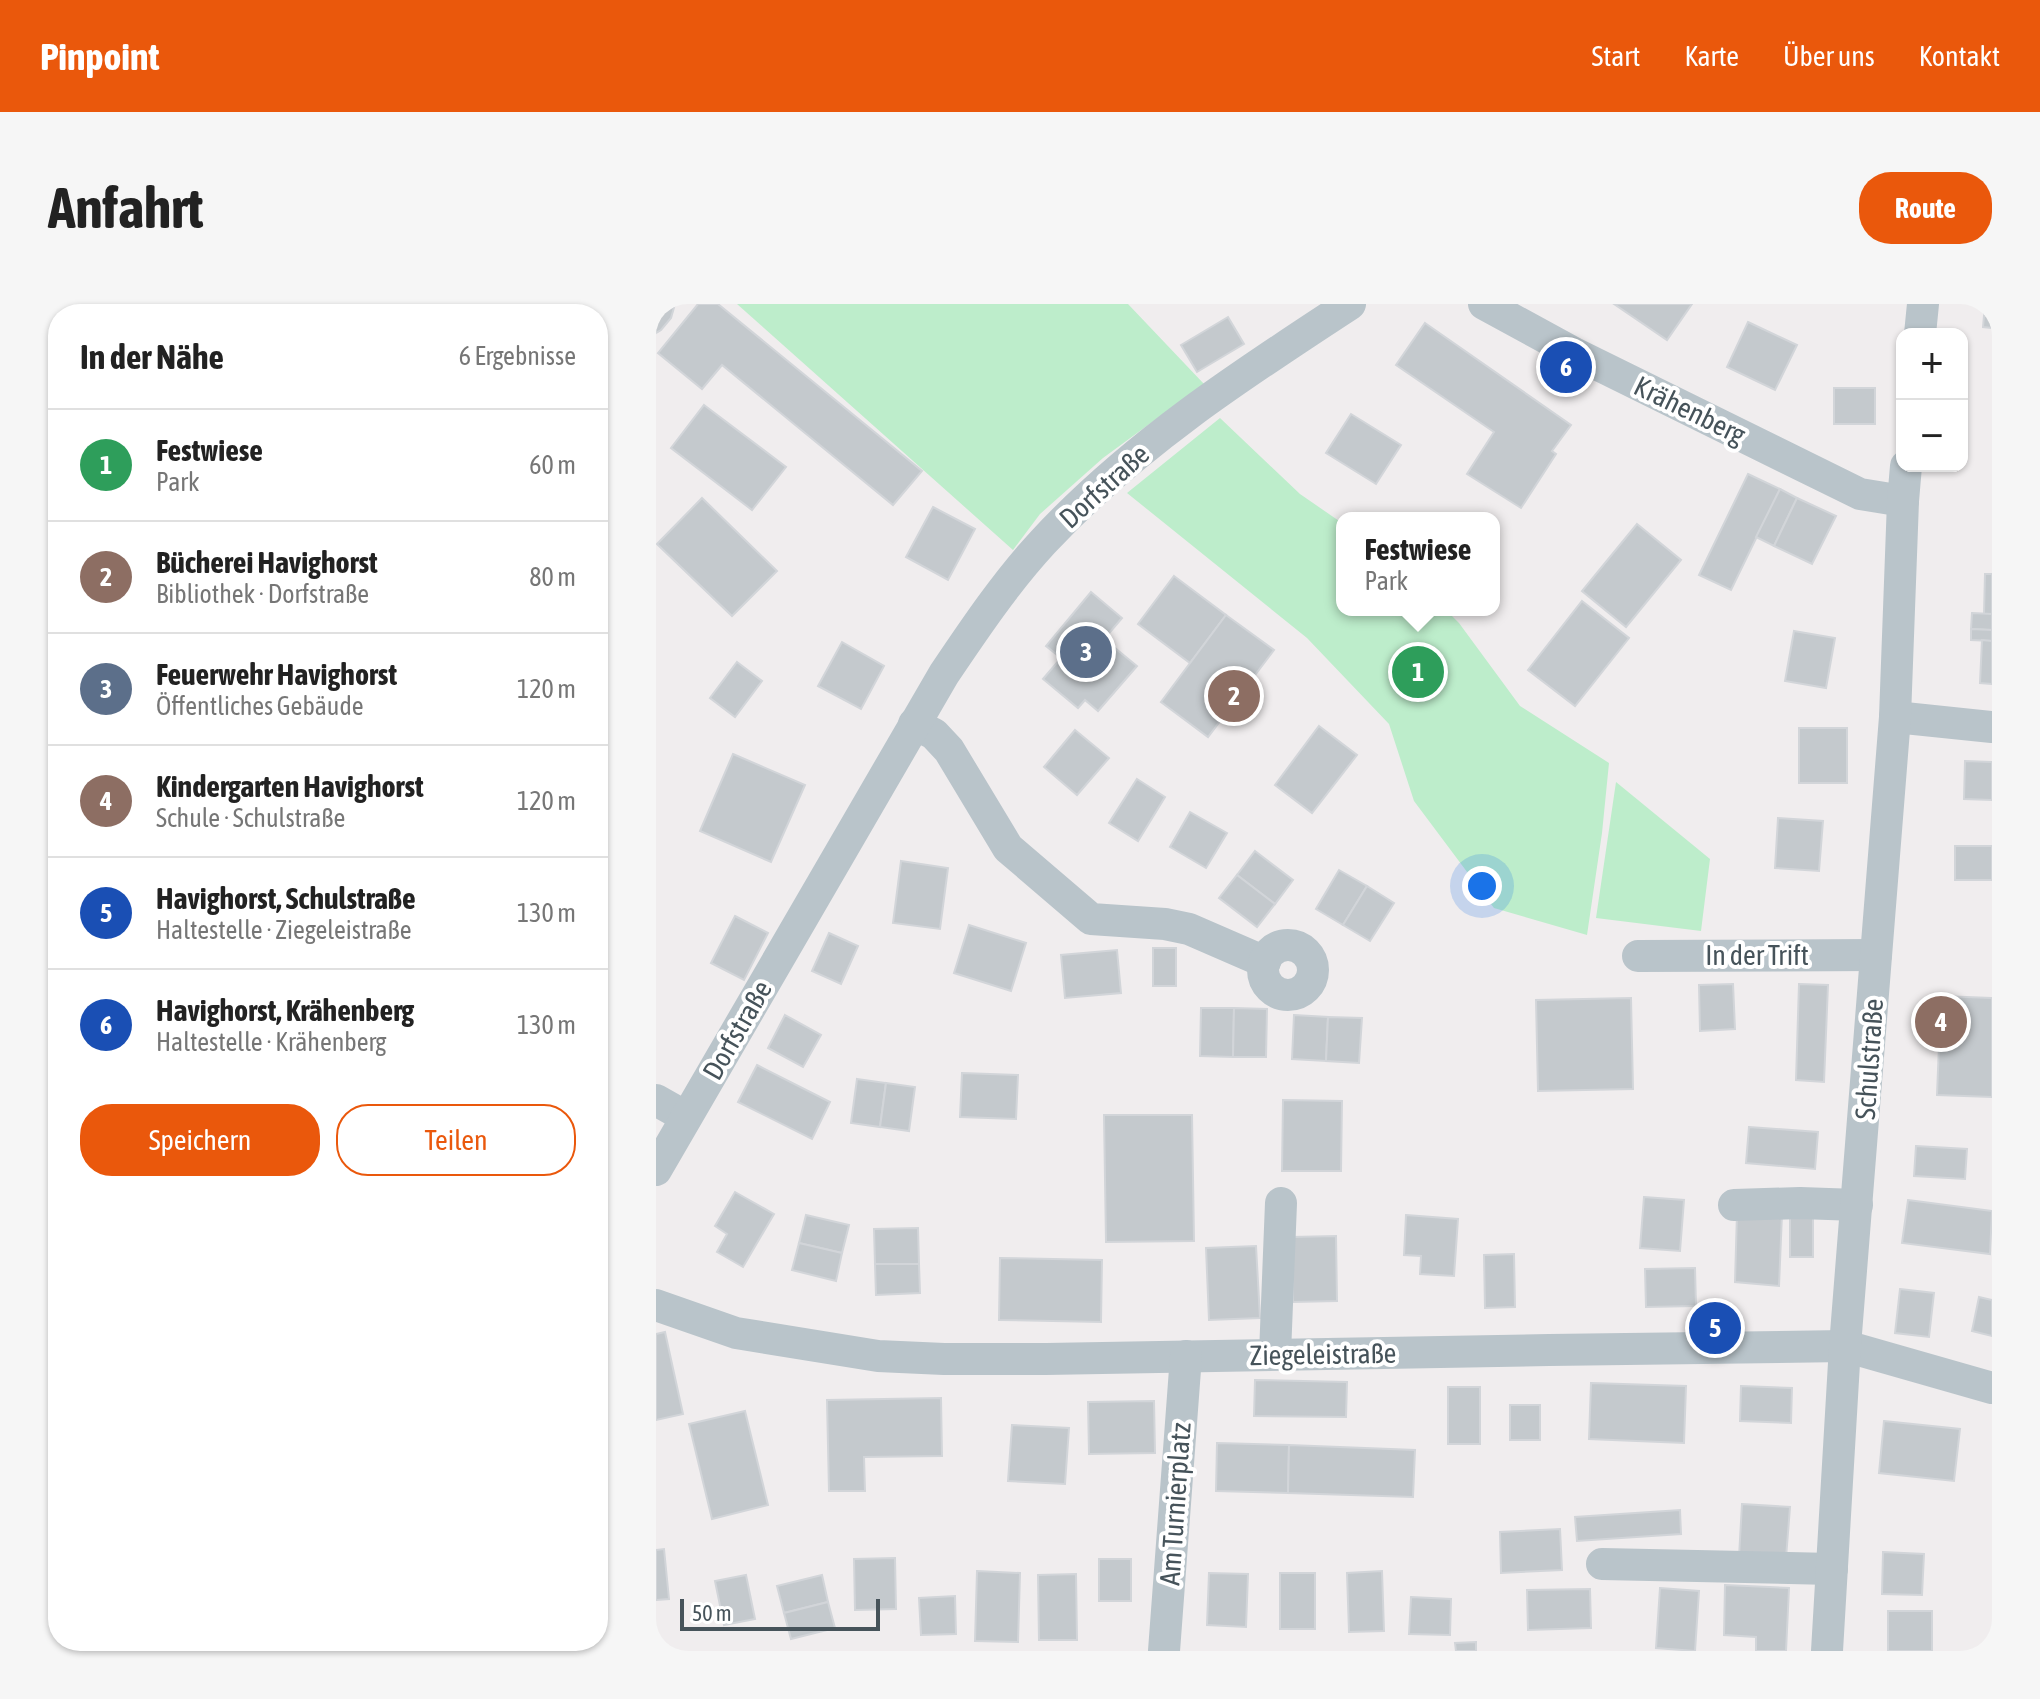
<!DOCTYPE html>
<html lang="de">
<meta charset="utf-8">
<style>
:root{--surface:#fff;--page:#f6f6f6;--text:#222;--muted:#767676;--line:#e0e0e0;--accent:#ea580c}
body{margin:0;font-family:"Asap Condensed",sans-serif;background:var(--page);color:var(--text)}
.controls{position:absolute;right:24px;top:24px;display:grid;overflow:hidden;border-radius:16px;box-shadow:0 2px 6px #0004}
.controls button{width:72px;height:72px;display:grid;place-items:center;padding:0;border:0;border-bottom:2px solid var(--line);background:var(--surface);color:var(--text);font:40px sans-serif}
.scale{position:absolute;left:24px;bottom:20px;width:200px;box-sizing:border-box;padding-left:8px;border:4px solid #46535a;border-top:0;font-size:22px;line-height:28px;white-space:nowrap;color:#46535a;-webkit-text-stroke:6px #fff;paint-order:stroke}
.you{position:absolute;left:826px;top:582px;width:28px;height:28px;margin:-20px;border:6px solid #fff;border-radius:50%;background:#1a73e8;box-shadow:0 0 0 12px #1a73e833}
.badge{display:grid;place-items:center;width:52px;height:52px;border-radius:50%;background:var(--accent);color:#fff;font-size:26px;font-weight:700}
.pin{position:absolute;translate:-50% -50%;border:4px solid #fff;box-shadow:0 2px 8px #0006}
.popup{position:absolute;left:680px;top:208px;width:164px;height:104px;box-sizing:border-box;display:grid;place-content:center;border-radius:16px;background:var(--surface);filter:drop-shadow(0 2px 6px #0005);font-size:26px;white-space:nowrap;color:var(--muted)}
.popup b{font-size:30px;color:var(--text)}
.popup::after{content:'';position:absolute;left:50%;top:100%;margin-left:-16px;border:16px solid transparent;border-top-color:var(--surface)}
.list{margin:0;padding:0;list-style:none}
h2{display:flex;justify-content:space-between;align-items:center;height:104px;margin:0;padding:0 32px;font-size:34px}
h2 small{font-size:26px;font-weight:400;color:var(--muted)}
.list li{display:grid;grid-template-columns:52px 1fr auto;gap:24px;align-items:center;box-sizing:border-box;height:112px;padding:0 32px;border-top:2px solid var(--line)}
.list b{display:block;font-size:30px;white-space:nowrap}
.list p{margin:0;font-size:26px;white-space:nowrap;color:var(--muted)}
.list em{font-size:26px;font-style:normal;color:var(--muted)}
.actions{display:flex;gap:16px;padding:24px 32px}
.actions a{flex:1;padding:18px 0;border:2px solid var(--accent);border-radius:32px;text-align:center;font-size:28px;color:var(--accent)}
.actions .main{background:var(--accent);color:#fff}
.map{position:relative;flex:none;width:1336px;height:1347px;overflow:hidden;border-radius:32px}
header{display:flex;align-items:center;gap:48px;box-sizing:border-box;height:112px;padding:0 40px;background:var(--accent);color:#fff}
header strong{font-size:38px}
nav{display:flex;gap:44px;margin-inline-start:auto;font-size:28px}
.intro{display:flex;align-items:center;justify-content:space-between;box-sizing:border-box;height:192px;padding:0 48px}
h1{margin:0;font-size:56px}
.button{padding:20px 36px;border-radius:32px;background:var(--accent);color:#fff;font-size:28px;font-weight:700}
main{display:flex;gap:48px;padding:0 48px}
aside{flex:1;background:var(--surface);border-radius:32px;box-shadow:0 2px 6px #0004}
.map>svg:first-child{display:block}
.green{fill:#bdedcb}
.building{fill:#c4c9cd;stroke:#d2d5d9;stroke-width:2}
.lines{fill:none;stroke-linecap:round;stroke-linejoin:round}
.minor{stroke:#b9c4ca;stroke-width:32}
.labels{text-anchor:middle;stroke-width:8;stroke-linejoin:round;paint-order:stroke}
.street-label{font-size:28px;fill:#46535a;stroke:#fff}
</style>
<header>
<strong>Pinpoint</strong>
<nav><a>Start</a><a>Karte</a><a>Über uns</a><a>Kontakt</a></nav>
</header>
<div class="intro"><h1>Anfahrt</h1><a class="button">Route</a></div>
<main>
<aside>
<h2>In der Nähe<small>6 Ergebnisse</small></h2>
<ul class="list">
<li><span class="badge" style="background:#2e9e5b">1</span><div><b>Festwiese</b><p>Park</p></div><em>60 m</em></li>
<li><span class="badge" style="background:#8d6e63">2</span><div><b>Bücherei Havighorst</b><p>Bibliothek · Dorfstraße</p></div><em>80 m</em></li>
<li><span class="badge" style="background:#5c6f8a">3</span><div><b>Feuerwehr Havighorst</b><p>Öffentliches Gebäude</p></div><em>120 m</em></li>
<li><span class="badge" style="background:#8d6e63">4</span><div><b>Kindergarten Havighorst</b><p>Schule · Schulstraße</p></div><em>120 m</em></li>
<li><span class="badge" style="background:#1a4fb4">5</span><div><b>Havighorst, Schulstraße</b><p>Haltestelle · Ziegeleistraße</p></div><em>130 m</em></li>
<li><span class="badge" style="background:#1a4fb4">6</span><div><b>Havighorst, Krähenberg</b><p>Haltestelle · Krähenberg</p></div><em>130 m</em></li>
</ul>
<div class="actions"><a class="main">Speichern</a><a>Teilen</a></div>
</aside>
<div class="map">
<svg width="1336" height="1347" viewBox="0 0 1336 1347">
<rect width="100%" height="100%" fill="#f0edee"/>
<g class="green">
<path d="M81 0H472L548 80 447 154 384 210 357 246Z"/>
<path d="M564 114 644 190 686 219V306H790L803 319 864 402 953 459 946 529 931 631 838 604 758 497 733 420 651 334 471 189Z"/>
<path d="M960 478 1054 555 1045 627 940 614Z"/>
</g>
<g class="building">
<path d="M0 0H19L15 14 5 26 0 29Z"/>
<path d="M42 0H62L266 167 237 201 66 61 46 85 2 49Z"/>
<path d="M958 0H1036L1011 36Z"/>
<path d="M1329 0H1336V24L1327 23Z"/>
<path d="M572 13 588 40 541 68 525 41Z"/>
<path d="M1092 18 1141 41 1119 86 1071 63Z"/>
<path d="M769 19 915 121 896 147 900 150 865 204 811 170 838 128 740 61Z"/>
<rect x="1178" y="84" width="41" height="36"/>
<path d="M48 101 130 163 96 206 15 144Z"/>
<path d="M695 110 745 141 720 180 670 149Z"/>
<path d="M1092 170 1124 185 1075 286 1043 271Z"/>
<path d="M1124 185 1141 194 1118 242 1100 233Z"/>
<path d="M46 194 121 267 76 312 1 240Z"/>
<path d="M1141 194 1180 212 1156 260 1118 242Z"/>
<path d="M277 203 319 225 292 276 250 253Z"/>
<path d="M981 220 1025 256 970 323 926 287Z"/>
<path d="M1329 270H1336V310H1328Z"/>
<path d="M518 272 570 311 534 359 482 320Z"/>
<path d="M435 288 466 314 448 335 481 362 442 407 429 396 422 404 387 375 405 354 390 342Z"/>
<path d="M926 297 973 334 919 402 872 366Z"/>
<path d="M1316 309 1336 310V326L1315 325Z"/>
<path d="M570 311 618 346 552 433 505 398Z"/>
<path d="M1315 325 1336 326V337L1315 336Z"/>
<path d="M1138 327 1179 334 1170 384 1129 377Z"/>
<path d="M1326 336 1336 337V380L1324 379Z"/>
<path d="M186 338 228 362 205 405 162 382Z"/>
<path d="M81 358 106 377 79 413 54 394Z"/>
<path d="M663 422 701 451 656 509 619 481Z"/>
<rect x="1143" y="424" width="48" height="55"/>
<path d="M419 426 453 454 421 491 388 463Z"/>
<path d="M77 450 149 481 115 558 44 527Z"/>
<path d="M1309 457 1336 458V496L1308 495Z"/>
<path d="M481 475 509 493 482 537 453 519Z"/>
<path d="M534 508 571 529 550 564 514 543Z"/>
<path d="M1122 514 1167 517 1163 567 1119 564Z"/>
<rect x="1299" y="542" width="37" height="34"/>
<path d="M599 547 637 576 619 600 581 571Z"/>
<path d="M245 557 292 564 284 625 237 619Z"/>
<path d="M683 566 711 582 687 621 660 605Z"/>
<path d="M581 571 619 600 601 623 563 594Z"/>
<path d="M711 582 738 599 714 637 687 621Z"/>
<path d="M79 612 112 629 88 676 55 659Z"/>
<path d="M313 621 370 639 355 687 298 669Z"/>
<path d="M173 629 202 642 185 680 156 667Z"/>
<rect x="497" y="644" width="23" height="38"/>
<path d="M461 646 465 689 409 694 405 651Z"/>
<path d="M1077 680 1079 725 1044 727 1043 681Z"/>
<path d="M1143 680 1172 681 1168 778 1140 776Z"/>
<path d="M1285 692 1336 694V793L1281 791Z"/>
<path d="M975 694 977 785 882 787 880 696Z"/>
<path d="M545 704H578L577 753 544 752Z"/>
<path d="M578 704 611 705 610 753H577Z"/>
<path d="M129 711 165 731 147 763 112 744Z"/>
<path d="M638 711 672 713 670 757 636 755Z"/>
<path d="M672 713 706 714 703 759 670 757Z"/>
<path d="M101 761 174 798 156 835 82 798Z"/>
<path d="M306 769 362 771 360 815 304 813Z"/>
<path d="M201 775 230 779 224 823 195 819Z"/>
<path d="M230 779 259 783 253 827 224 823Z"/>
<path d="M627 796 686 797 685 867H626Z"/>
<path d="M448 811H536L538 937 450 938Z"/>
<path d="M1093 823 1162 828 1159 865 1090 859Z"/>
<path d="M1260 842 1311 845 1309 875 1258 872Z"/>
<path d="M79 888 118 910 87 963 61 948 71 930 59 922Z"/>
<path d="M988 893 1028 896 1024 947 984 944Z"/>
<path d="M1252 896 1336 907 1334 950 1246 939Z"/>
<rect x="1134" y="905" width="23" height="48"/>
<path d="M1081 909 1126 910 1123 982 1079 978Z"/>
<path d="M150 911 193 921 186 949 143 939Z"/>
<path d="M750 911 802 915 798 972 764 970 765 952 748 951Z"/>
<path d="M262 924 263 960H219L218 925Z"/>
<path d="M680 932 681 997 637 998 636 933Z"/>
<path d="M143 939 186 949 180 977 136 966Z"/>
<path d="M600 942 604 1014 553 1016 550 944Z"/>
<path d="M858 950 859 1003 829 1004 828 951Z"/>
<path d="M344 954 446 956 445 1018 343 1016Z"/>
<path d="M219 960H263L264 989 220 991Z"/>
<path d="M1039 964 1040 1002 990 1003 989 965Z"/>
<path d="M1244 985 1278 989 1273 1033 1239 1029Z"/>
<path d="M1323 993 1336 996V1032L1316 1027Z"/>
<path d="M9 1028 27 1110 0 1116V1030Z"/>
<path d="M599 1076 691 1078 690 1113 598 1112Z"/>
<path d="M935 1079 1030 1082 1028 1139 933 1135Z"/>
<path d="M1085 1082 1136 1084 1135 1119 1084 1117Z"/>
<rect x="792" y="1083" width="32" height="57"/>
<path d="M285 1094 286 1152 208 1153 209 1187H173L171 1096Z"/>
<path d="M498 1097 499 1149 433 1150 432 1098Z"/>
<rect x="854" y="1101" width="30" height="35"/>
<path d="M89 1107 112 1201 56 1215 33 1120Z"/>
<path d="M1228 1117 1304 1125 1298 1177 1223 1169Z"/>
<path d="M356 1121 413 1124 409 1180 352 1177Z"/>
<path d="M561 1139 633 1141 632 1189 560 1187Z"/>
<path d="M633 1141 759 1146 757 1193 632 1189Z"/>
<path d="M1086 1200 1134 1203 1130 1254 1083 1253Z"/>
<path d="M1024 1206 1025 1230 921 1237 919 1213Z"/>
<path d="M904 1225 906 1266 845 1269 844 1228Z"/>
<path d="M8 1245 13 1295 0 1296V1246Z"/>
<path d="M1227 1248 1268 1250 1266 1291 1226 1290Z"/>
<path d="M239 1254 240 1305 199 1306 198 1255Z"/>
<rect x="443" y="1255" width="32" height="42"/>
<path d="M321 1267 364 1269 362 1338 319 1337Z"/>
<path d="M726 1267 728 1327 693 1328 691 1269Z"/>
<path d="M553 1269 592 1270 590 1323 551 1321Z"/>
<rect x="624" y="1269" width="35" height="56"/>
<path d="M420 1270 421 1336H383L382 1271Z"/>
<path d="M90 1271 99 1315 68 1321 59 1277Z"/>
<path d="M166 1271 172 1298 128 1309 121 1282Z"/>
<path d="M1069 1281 1133 1284 1130 1347H1100V1333L1068 1331Z"/>
<path d="M1004 1284 1043 1287 1039 1347 1000 1344Z"/>
<path d="M934 1285 935 1324 872 1326 871 1286Z"/>
<path d="M299 1292 300 1330 265 1331 263 1294Z"/>
<path d="M755 1293 795 1295 794 1331 753 1330Z"/>
<path d="M172 1298 179 1324 135 1335 128 1309Z"/>
<rect x="1232" y="1307" width="44" height="40"/>
<path d="M820 1338V1347H800L799 1339Z"/>
</g>
<g class="lines">
<g class="minor">
<path d="M828 0 918 49 1204 190 1247 197"/>
<path d="M1264 30 1267 0"/>
<path d="M1239 413 1336 423"/>
<path d="M258 420 278 430 293 446 352 544 435 615 509 620 533 625 609 658"/>
<circle cx="632" cy="666" r="25"/>
<path d="M982 652 1220 651"/>
<path d="M0 796 30 813"/>
<path d="M0 866 288 370C319 324 350 278 387 238 476 142 585 71 694 0"/>
<path d="M1078 901 1144 899 1201 901"/>
<path d="M0 1001 80 1029 222 1052 288 1055H390L893 1046 1189 1042 1336 1084"/>
<path d="M619 1050 625 899"/>
<path d="M946 1260 1176 1265"/>
<path d="M508 1347 530 1052"/>
<path d="M1171 1347 1189 1042 1239 413 1247 197 1250 162"/>
</g>
</g>
<g class="labels">
<g class="street-label">
<text transform="translate(1034 106) rotate(26)" y="10">Krähenberg</text>
<text transform="translate(448 182) rotate(-42)" y="10">Dorfstraße</text>
<text x="1101" y="661">In der Trift</text>
<text transform="translate(81 726) rotate(-60)" y="10">Dorfstraße</text>
<text transform="translate(1213 755) rotate(-86)" y="10">Schulstraße</text>
<text transform="translate(667 1050) rotate(-1)" y="10">Ziegeleistraße</text>
<text transform="translate(519 1200) rotate(-86)" y="10">Am Turnierplatz</text>
</g>
</g>
</svg>
<div class="controls">
<button>+</button>
<button>−</button>
</div>
<div class="scale">50 m</div>
<div class="you"></div>
<div class="pin badge" style="left:762px;top:368px;background:#2e9e5b">1</div>
<div class="popup"><b>Festwiese</b>Park</div>
<div class="pin badge" style="left:578px;top:392px;background:#8d6e63">2</div>
<div class="pin badge" style="left:430px;top:348px;background:#5c6f8a">3</div>
<div class="pin badge" style="left:1285px;top:718px;background:#8d6e63">4</div>
<div class="pin badge" style="left:1059px;top:1024px;background:#1a4fb4">5</div>
<div class="pin badge" style="left:910px;top:63px;background:#1a4fb4">6</div>
</div>
</main>
